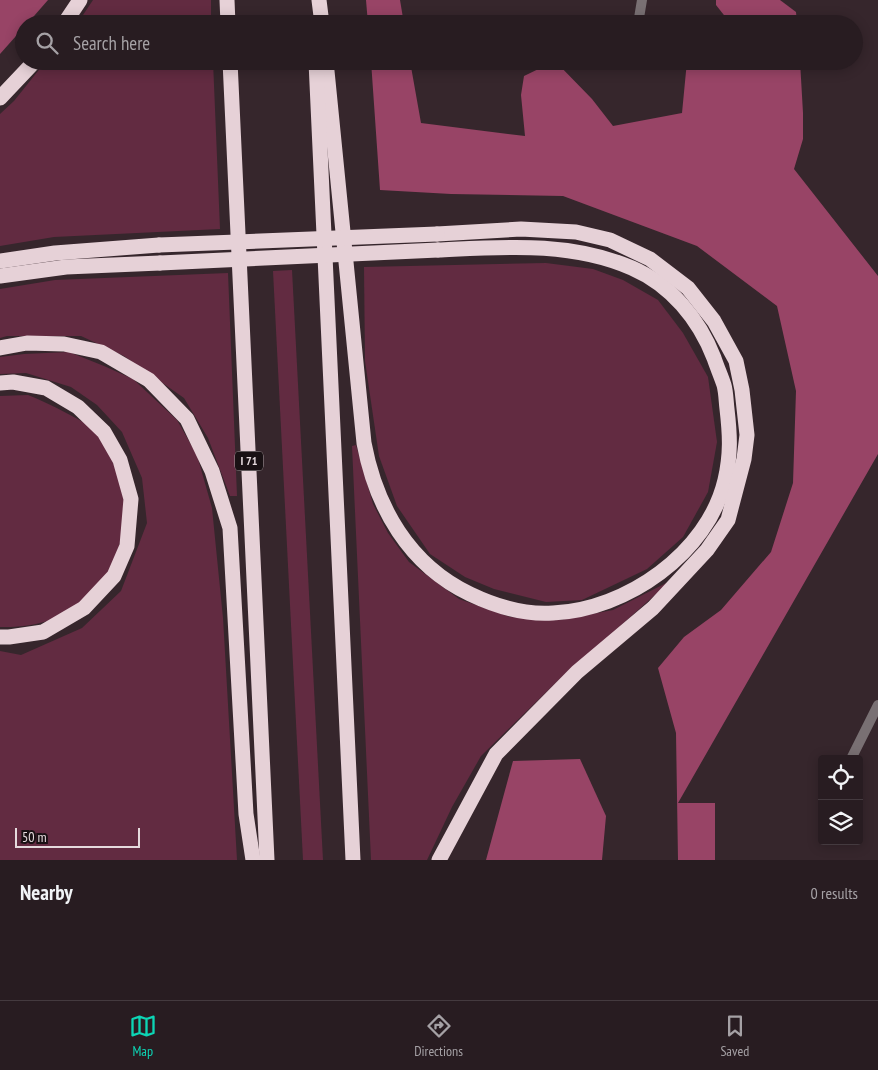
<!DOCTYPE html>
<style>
:root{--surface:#281c21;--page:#30252a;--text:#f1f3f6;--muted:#a5a1a5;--line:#443a3f;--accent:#0dd5b5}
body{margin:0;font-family:"PT Sans Narrow",sans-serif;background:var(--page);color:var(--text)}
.controls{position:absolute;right:15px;bottom:15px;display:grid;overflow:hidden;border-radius:5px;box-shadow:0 2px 12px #0003}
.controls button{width:45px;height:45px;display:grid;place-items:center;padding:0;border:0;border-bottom:1px solid var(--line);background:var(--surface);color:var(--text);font:25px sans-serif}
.scale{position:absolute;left:15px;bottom:12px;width:125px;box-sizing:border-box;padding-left:5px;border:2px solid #e5dadd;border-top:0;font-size:14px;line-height:18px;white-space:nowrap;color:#e5dadd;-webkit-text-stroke:4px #191114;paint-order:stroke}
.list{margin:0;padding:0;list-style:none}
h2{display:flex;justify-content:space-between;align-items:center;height:65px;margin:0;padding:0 20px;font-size:21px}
h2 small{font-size:16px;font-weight:400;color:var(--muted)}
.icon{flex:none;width:28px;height:28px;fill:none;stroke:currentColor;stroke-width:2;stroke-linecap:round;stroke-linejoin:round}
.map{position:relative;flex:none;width:878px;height:860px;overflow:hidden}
.search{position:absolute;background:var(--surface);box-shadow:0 2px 12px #0003;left:15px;right:15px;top:15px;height:55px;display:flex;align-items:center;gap:12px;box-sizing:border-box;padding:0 18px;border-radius:28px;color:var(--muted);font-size:19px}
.sheet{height:140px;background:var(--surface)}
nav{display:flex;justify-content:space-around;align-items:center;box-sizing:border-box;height:70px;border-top:1px solid var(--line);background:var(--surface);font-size:14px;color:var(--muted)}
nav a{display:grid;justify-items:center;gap:2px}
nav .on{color:var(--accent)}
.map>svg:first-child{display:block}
.green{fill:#622b41}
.forest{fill:#984466}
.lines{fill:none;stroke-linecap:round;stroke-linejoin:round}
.minor{stroke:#797073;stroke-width:10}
.motorway{stroke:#e6d1d7;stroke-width:15}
.motorway-bridge{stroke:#e6d1d7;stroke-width:15}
.labels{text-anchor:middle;stroke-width:4.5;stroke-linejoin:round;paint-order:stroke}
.shield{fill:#191114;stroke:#a89ea1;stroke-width:1}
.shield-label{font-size:12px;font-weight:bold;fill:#e5dadd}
</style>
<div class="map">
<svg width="878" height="860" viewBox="0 0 878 860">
<rect width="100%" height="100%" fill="#36262c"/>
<g class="green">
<path d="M93 0H211V24H77Z"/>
<path d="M46 61H213L220 229 54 237 0 246V114L14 101Z"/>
<path d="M546 263 593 269 623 280 658 300 683 333 708 377 717 442 708 492 683 537 647 569 582 600 546 602 494 589 465 577 430 554 397 506 379 456 365 361 364 267Z"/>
<path d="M292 270 323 860H303L273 271Z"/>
<path d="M228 273 237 496H230L208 438 184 398 124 356 81 336H7L0 338V289L55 280Z"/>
<path d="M69 352 104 366 133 379 177 420 197 455 212 508 223 618 237 860H0V651L21 655 82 628 121 591 147 523 142 478 122 432 97 405 71 387 26 373 0 374V357L24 354Z"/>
<path d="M28 395C48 403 65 412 83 422 87 425 92 427 95 431 106 444 123 481 124 497 126 535 115 580 83 604 60 621 28 628 0 627V396Z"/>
<path d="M356 445 373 504 388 533 409 562 459 599 510 617 560 620 613 610 680 576 656 594 598 646 574 665 481 756 452 807 427 860H371L352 446Z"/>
</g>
<g class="forest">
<path d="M0 0H48L27 24H24V27L0 54Z"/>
<path d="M366 0H400L404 24H368Z"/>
<path d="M716 0H780L796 12 797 24H731L716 5Z"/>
<path d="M371 61H410L421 123 525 136 521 95 524 76 555 61 592 99 613 126 682 113 687 61H706L734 69V61H800L803 113V139L794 169 878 276V454L678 803H715V860H678L676 733 658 668 684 637 721 610 771 552 793 483 796 391 777 306 697 246 563 196 451 194 380 190Z"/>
<path d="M580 759 606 816 602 860H486L513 761Z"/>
</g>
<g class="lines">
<g class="minor">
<path d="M638 24 642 0"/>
<path d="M851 759 878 705"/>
</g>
<g class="motorway">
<path d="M227 0 228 24"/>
<path d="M319 0 322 24"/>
<path d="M64 24 80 0"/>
<path d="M230 61 267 860"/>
<path d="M326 61 364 443C376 507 409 565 470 594 495 606 525 615 553 613 626 610 708 553 725 480 731 454 730 435 727 409 726 401 726 392 724 385 721 376 717 367 714 358 699 319 671 285 632 268 570 241 503 247 438 250"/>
<path d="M316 62 353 860"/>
<path d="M0 98 35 61"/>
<path d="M437 234 521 229 576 232 610 240 650 259 688 288 714 321 736 361 742 390 747 435 744 459 728 520 707 550 653 608 577 672 496 754 439 860"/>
<path d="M0 261 55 253 159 245"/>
<path d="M0 276 66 267 160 263"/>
<path d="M0 348 27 343 64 344 101 352 149 380 187 419 212 471 230 528 246 814 253 860"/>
<path d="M0 383 13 382 46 388 78 407 104 432 120 460 131 499 127 546 114 576 84 608 43 632 9 637H0"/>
</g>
<g class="motorway-bridge">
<path d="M159 245 437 234"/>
<path d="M160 263 438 250"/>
</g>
</g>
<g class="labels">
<rect class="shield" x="235" y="451.5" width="28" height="19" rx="4"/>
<g class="shield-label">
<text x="249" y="465">I 71</text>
</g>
</g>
</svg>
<div class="controls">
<button><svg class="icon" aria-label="locate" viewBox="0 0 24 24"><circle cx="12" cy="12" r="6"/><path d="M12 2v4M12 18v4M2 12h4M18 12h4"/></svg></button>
<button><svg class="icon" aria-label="layers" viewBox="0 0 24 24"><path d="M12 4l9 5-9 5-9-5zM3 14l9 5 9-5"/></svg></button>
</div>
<div class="scale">50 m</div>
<div class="search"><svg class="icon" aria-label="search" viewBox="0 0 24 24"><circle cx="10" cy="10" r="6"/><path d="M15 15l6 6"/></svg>Search here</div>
</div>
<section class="sheet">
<h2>Nearby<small>0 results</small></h2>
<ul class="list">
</ul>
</section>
<nav>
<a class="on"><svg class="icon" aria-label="map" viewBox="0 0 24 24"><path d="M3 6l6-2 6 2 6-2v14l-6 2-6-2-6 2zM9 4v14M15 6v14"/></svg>Map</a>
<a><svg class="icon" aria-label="directions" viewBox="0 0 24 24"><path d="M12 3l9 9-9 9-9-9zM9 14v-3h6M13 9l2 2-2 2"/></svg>Directions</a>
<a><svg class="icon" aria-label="saved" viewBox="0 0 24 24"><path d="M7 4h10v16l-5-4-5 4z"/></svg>Saved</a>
</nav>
